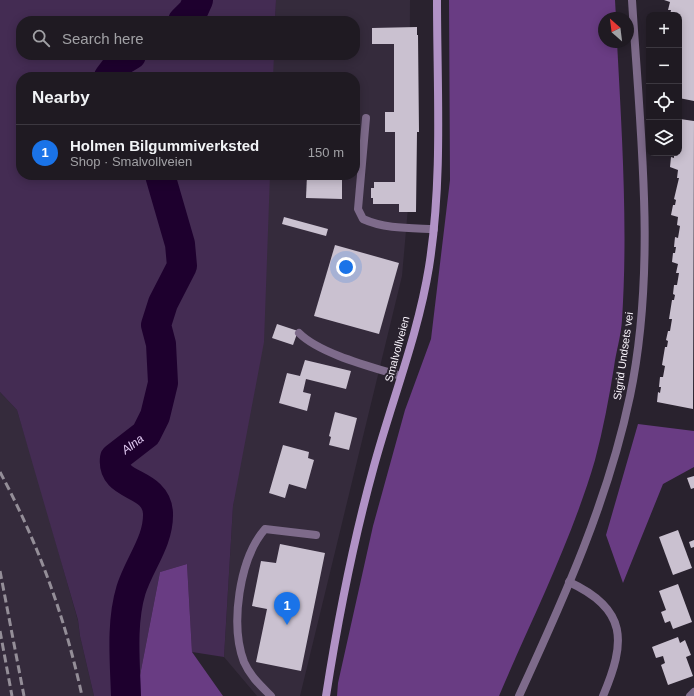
<!DOCTYPE html>
<meta charset="utf-8">
<style>
:root{--surface:#1f1a22;--page:#2c272f;--text:#f1f3f6;--muted:#a1a1a5;--line:#3c3840;--accent:#1a73e8}
body{margin:0;font-family:Helvetica,sans-serif;background:var(--page);color:var(--text)}
.controls{position:absolute;right:12px;top:12px;display:grid;overflow:hidden;border-radius:8px;box-shadow:0 2px 10px #0003}
.controls button{width:36px;height:36px;display:grid;place-items:center;padding:0;border:0;border-bottom:1px solid var(--line);background:var(--surface);color:var(--text);font:20px sans-serif}
.compass{position:absolute;left:598px;top:12px;width:36px;height:36px;border-radius:50%;background:var(--surface);box-shadow:0 2px 10px #0003;rotate:332deg}
.you{position:absolute;left:346px;top:267px;width:14px;height:14px;margin:-10px;border:3px solid #fff;border-radius:50%;background:#1a73e8;box-shadow:0 0 0 6px #1a73e833}
.badge{display:grid;place-items:center;width:26px;height:26px;border-radius:50%;background:var(--accent);color:#fff;font-size:13px;font-weight:700}
.pin{position:absolute;translate:-50% -33px;filter:drop-shadow(0 1px 2px #0008)}
.pin::after{content:'';position:absolute;top:21px;width:14px;height:12px;background:inherit;clip-path:polygon(0 0,100% 0,50% 100%)}
.list{margin:0;padding:0;list-style:none}
h2{display:flex;justify-content:space-between;align-items:center;height:52px;margin:0;padding:0 16px;font-size:17px}
h2 small{font-size:13px;font-weight:400;color:var(--muted)}
.list li{display:grid;grid-template-columns:26px 1fr auto;gap:12px;align-items:center;box-sizing:border-box;height:56px;padding:0 16px;border-top:1px solid var(--line)}
.list b{display:block;font-size:15px;white-space:nowrap}
.list p{margin:0;font-size:13px;white-space:nowrap;color:var(--muted)}
.list em{font-size:13px;font-style:normal;color:var(--muted)}
.icon{flex:none;width:22px;height:22px;fill:none;stroke:currentColor;stroke-width:2;stroke-linecap:round;stroke-linejoin:round}
.map{position:relative;flex:none;width:694px;height:696px;overflow:hidden}
.search{position:absolute;background:var(--surface);box-shadow:0 2px 10px #0003;left:16px;top:16px;width:344px;height:44px;display:flex;align-items:center;gap:10px;box-sizing:border-box;padding:0 14px;border-radius:16px;color:var(--muted);font-size:15px}
.panel{position:absolute;background:var(--surface);box-shadow:0 2px 10px #0003;left:16px;top:72px;width:344px;height:108px;border-radius:16px}
.map>svg:first-child{display:block}
.built{fill:#352b3c}
.green{fill:#442c53}
.forest{fill:#693c83}
.lines{fill:none;stroke-linecap:round;stroke-linejoin:round}
.river{stroke:#1e002e;stroke-width:30}
.building{fill:#cac1d0}
.lane{stroke:#7e6b8b;stroke-width:8}
.street{stroke:#7e6b8b;stroke-width:8}
.secondary{stroke:#b192c6;stroke-width:8}
.rail{stroke:#948e98;stroke-width:3;stroke-dasharray:8 4;stroke-linecap:butt}
.labels{text-anchor:middle;stroke-width:4;stroke-linejoin:round;paint-order:stroke}
.street-label{font-size:11px;fill:#f7f2fa;stroke:#29222e}
.water-label{font-size:12px;font-style:italic;fill:#e0c8f1;stroke:#29222e}
</style>
<div class="map">
<svg width="694" height="696" viewBox="0 0 694 696">
<rect width="100%" height="100%" fill="#29222e"/>
<g class="built">
<path d="M276 0H410L409 196 402 276 300 696H257L224 657 233 506 269 175H355V77H273V55H355V21H275Z"/>
<path d="M0 392 17 410 38 479 78 621 80 636 94 696H0Z"/>
</g>
<path class="green" d="M0 0H276L275 21H21V55H274L273 77H21V175H270L264 342 233 506 224 657 192 652 187 564 160 572 136 696H94L80 636 78 620 17 410 0 392Z"/>
<g class="forest">
<path d="M449 0H615L616 18H604V42H617C622 135 628 228 622 320 621 336 616 352 614 367 609 398 603 430 595 460 571 542 532 618 499 696H337L338 683 373 526 405 410 431 339 450 180Z"/>
<path d="M638 424 694 431V467L663 484 623 583 606 535Z"/>
<path d="M187 564 192 652 223 696H136L160 572Z"/>
</g>
<g class="lines">
<g class="river">
<path d="M183 21 193 11 198 0"/>
<path d="M109 77 121 61 131 55"/>
<path id="s1" d="M126 696C125 662 121 623 131 590 139 564 159 541 158 513 156 480 111 489 115 458L146 434 155 416 163 383 161 344 156 325 163 303 182 266 180 244 160 175"/>
</g>
</g>
<g class="building">
<path d="M664 0H694V101L679 98V15H670L671 10H668L670 2Z"/>
<path d="M417 27V35H418L419 132H417L416 212H399V204H373V198H371V188H374V182H395V132H385V112H394V44H372V28Z"/>
<path d="M680 119 694 121 693 409 657 402 658 392 660 393 661 387H659L660 377H663L665 366 662 365 665 347H667L668 341 666 340 668 331H670L672 319H669L672 300H674L675 295 673 294 674 285H677L679 273H676L678 264 672 262 673 253H675L676 247H674L675 237 678 238 680 226 677 225 678 217 671 215 673 205H675L676 200 674 199 679 178H677L678 170 670 167 671 157 674 158V153H679Z"/>
<path d="M307 175H342V199L306 198Z"/>
<path d="M284 217 328 229 326 236 282 224Z"/>
<path d="M335 245 399 263 379 334 314 316Z"/>
<path d="M277 324 298 331 293 345 272 338Z"/>
<path d="M305 360 351 371 346 389 306 379 303 392 311 394 307 411 279 403 287 373 300 376Z"/>
<path d="M335 412 357 418 349 450 329 445 331 437 329 436Z"/>
<path d="M283 445 309 452 308 458 314 460 306 489 289 484 285 498 269 493Z"/>
<path d="M694 476V488L691 489 687 478Z"/>
<path d="M678 530 692 568 673 575 659 537Z"/>
<path d="M694 540V547L691 548 689 542Z"/>
<path d="M280 544 325 553 301 671 256 662 267 609 252 606 261 561 276 563Z"/>
<path d="M678 584 692 622 673 629 670 621 665 623 661 612 666 610 659 591Z"/>
<path d="M678 637 680 643 685 640 691 655 686 657 693 676 668 685 661 665 665 663 663 656 656 658 652 647Z"/>
</g>
<g class="lines">
<g class="lane">
<path d="M366 118 358 209 363 219C385 229 409 228 434 229"/>
<path d="M299 333C320 354 372 367 401 376"/>
<path d="M271 696C261 686 250 676 244 662 230 625 239 559 265 529L316 535"/>
<path d="M690 696 694 692"/>
</g>
<g class="street">
<path d="M569 582C628 609 626 642 603 696"/>
<path d="M519 696C564 598 608 501 630 396 657 266 640 131 632 0"/>
</g>
<path class="secondary" d="M326 696C338 619 353 542 374 466 392 400 418 335 429 267 443 178 437 89 437 0"/>
<g class="rail">
<path d="M0 472C38 543 65 617 82 696"/>
<path d="M0 571 24 696"/>
<path d="M0 631 12 696"/>
</g>
</g>
<g class="labels">
<g class="street-label">
<text transform="translate(397 349) rotate(-75)" y="4">Smalvollveien</text>
<text transform="translate(623 356) rotate(-82)" y="4">Sigrid Undsets vei</text>
</g>
<g class="water-label">
<text dy="4" stroke="none"><textPath href="#s1" startOffset="286">Alna</textPath></text>
</g>
</g>
</svg>
<div class="controls">
<button>+</button>
<button>−</button>
<button><svg class="icon" aria-label="locate" viewBox="0 0 24 24"><circle cx="12" cy="12" r="6"/><path d="M12 2v4M12 18v4M2 12h4M18 12h4"/></svg></button>
<button><svg class="icon" aria-label="layers" viewBox="0 0 24 24"><path d="M12 4l9 5-9 5-9-5zM3 14l9 5 9-5"/></svg></button>
</div>
<svg class="compass" viewBox="-18 -18 36 36"><path d="M0-13l5 13h-10z" fill="#e53935"/><path d="M0 13l5-13h-10z" fill="#a1a1a5"/></svg>
<div class="you"></div>
<div class="pin badge" style="left:287px;top:625px">1</div>
<div class="search"><svg class="icon" aria-label="search" viewBox="0 0 24 24"><circle cx="10" cy="10" r="6"/><path d="M15 15l6 6"/></svg>Search here</div>
<section class="panel">
<h2>Nearby<small></small></h2>
<ul class="list">
<li><span class="badge">1</span><div><b>Holmen Bilgummiverksted</b><p>Shop · Smalvollveien</p></div><em>150 m</em></li>
</ul>
</section>
</div>
